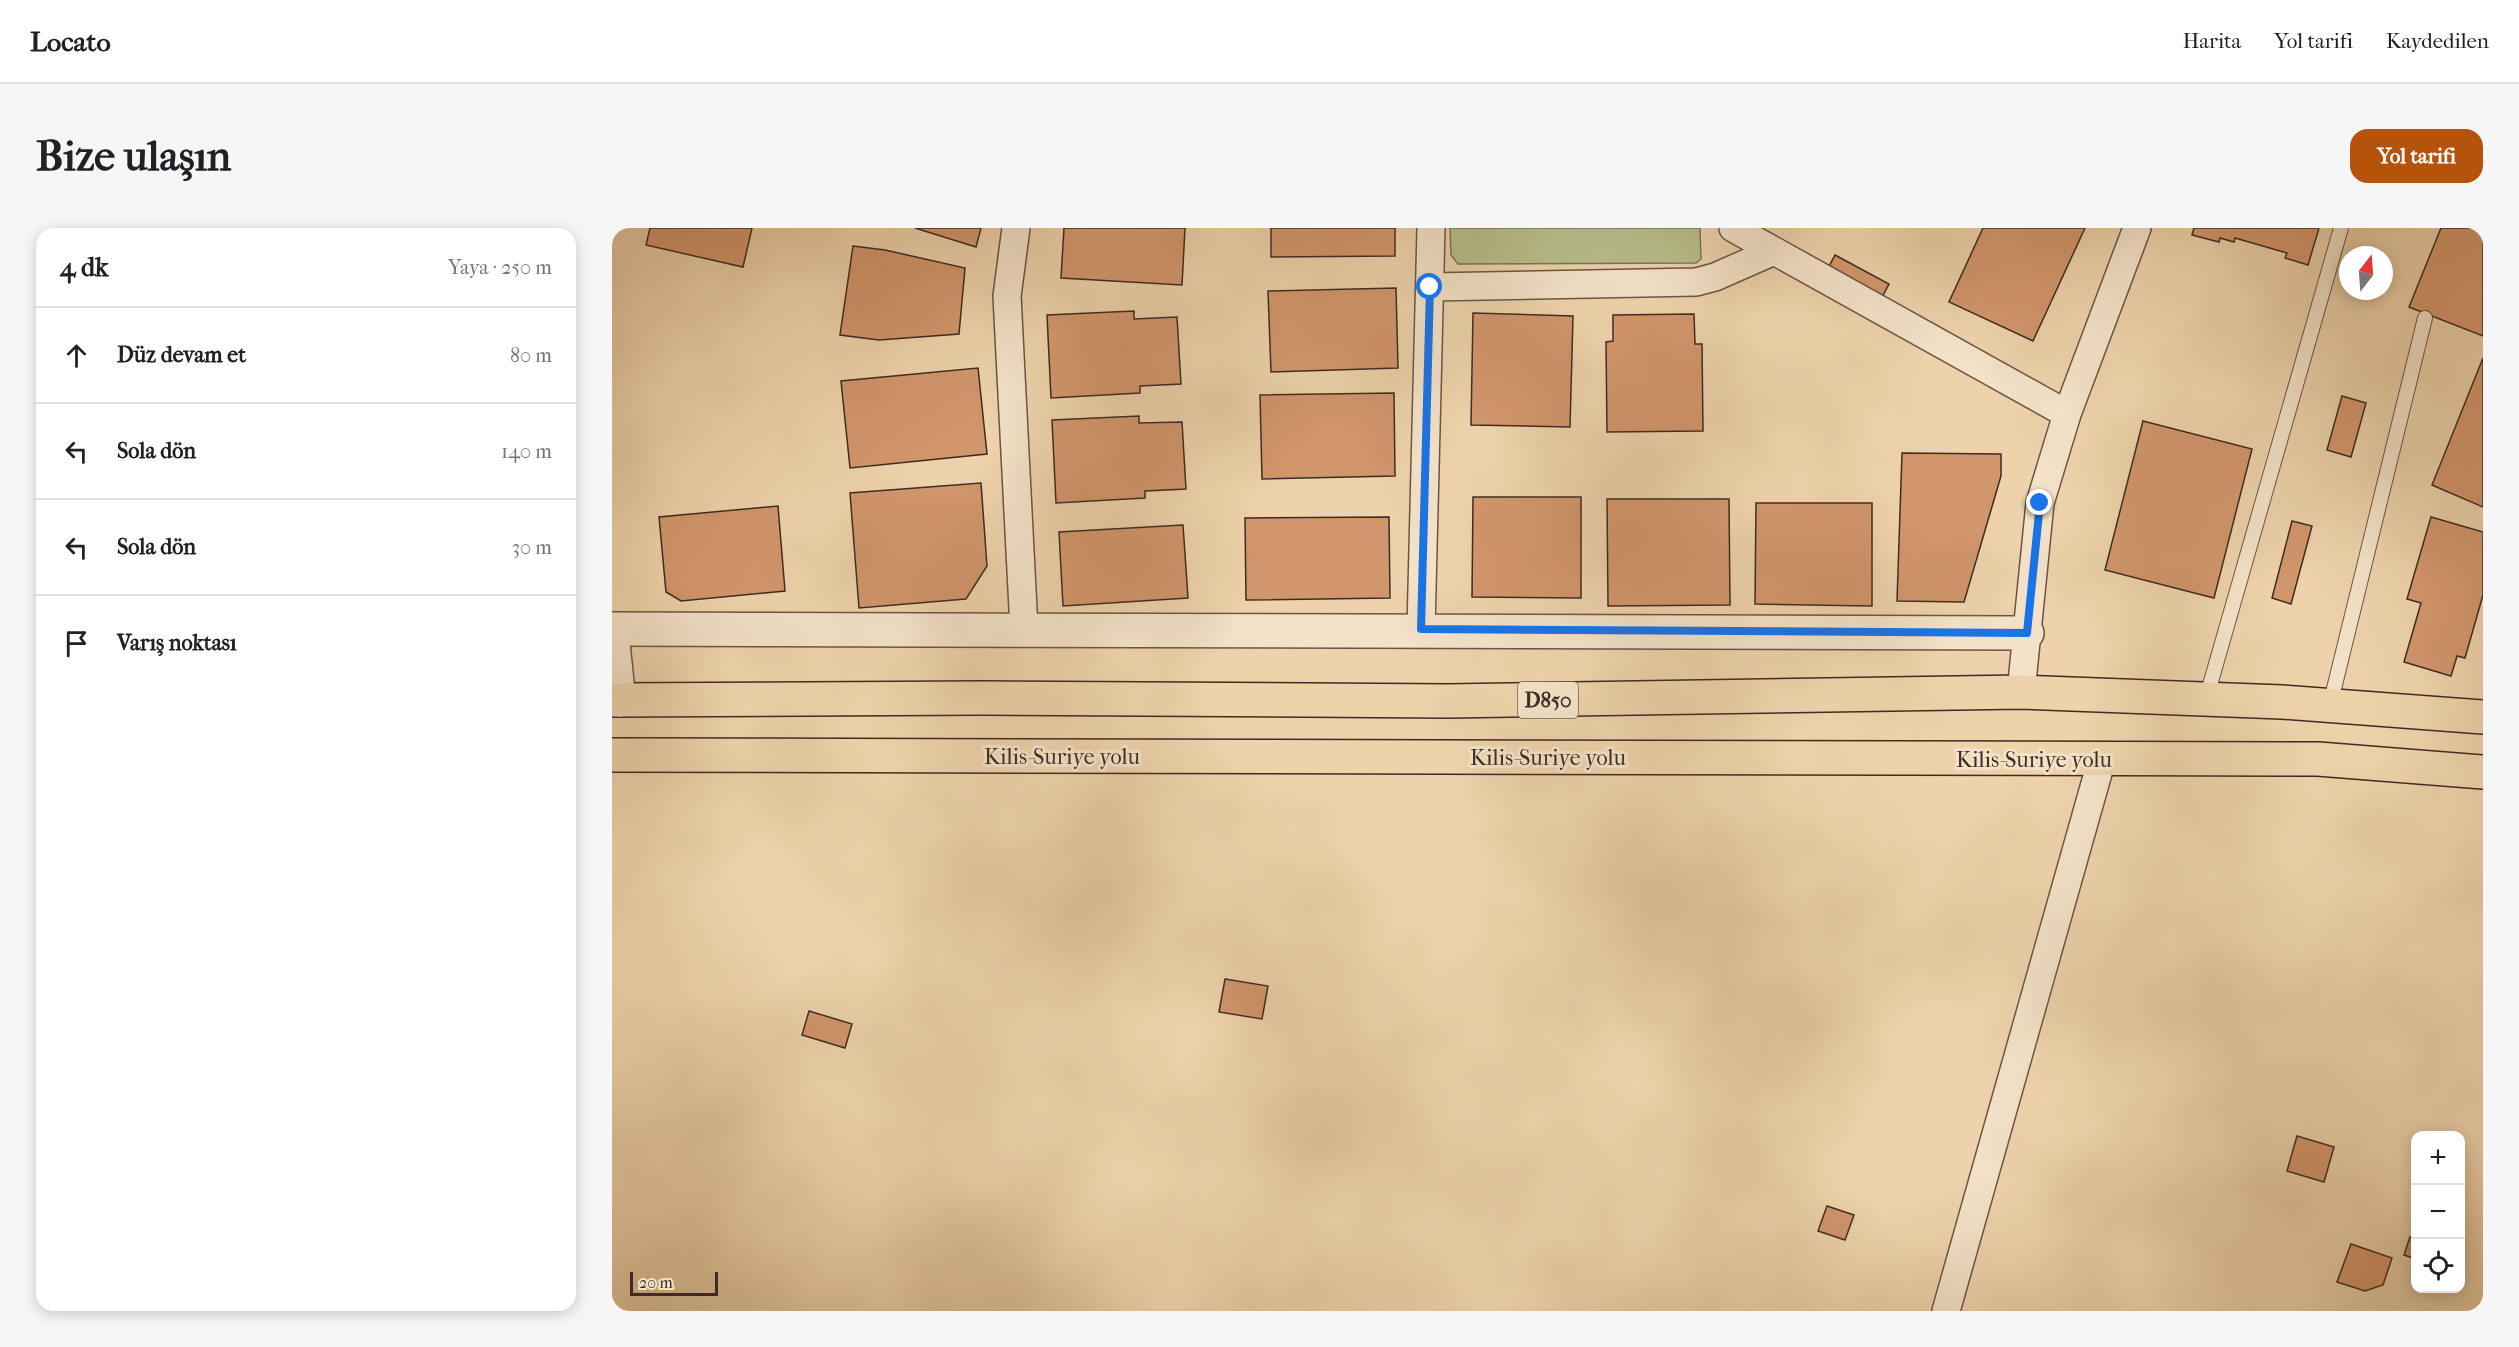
<!DOCTYPE html>
<html lang="tr">
<meta charset="utf-8">
<style>
:root{--surface:#fff;--page:#f6f6f6;--text:#202124;--muted:#757577;--line:#e0e0e0;--accent:#b45309}
body{margin:0;font-family:"IM FELL French Canon",serif;background:var(--page);color:var(--text)}
.controls{position:absolute;right:18px;bottom:18px;display:grid;overflow:hidden;border-radius:12px;box-shadow:0 3px 15px #0003}
.controls button{width:54px;height:54px;display:grid;place-items:center;padding:0;border:0;border-bottom:2px solid var(--line);background:var(--surface);color:var(--text);font:30px sans-serif}
.compass{position:absolute;left:1727px;top:18px;width:54px;height:54px;border-radius:50%;background:var(--surface);box-shadow:0 3px 15px #0003;rotate:17deg}
.scale{position:absolute;left:18px;bottom:15px;width:88px;box-sizing:border-box;padding-left:6px;border:3px solid #3e2b23;border-top:0;font-size:16px;line-height:21px;white-space:nowrap;color:#3e2b23;-webkit-text-stroke:4px #f3e2c8;paint-order:stroke}
.stop{position:absolute;width:18px;height:18px;margin:-14px;border:4px solid #1a73e8;border-radius:50%;background:#fff}
.stop.end{background:#1a73e8;border-color:#fff;box-shadow:0 2px 6px #0008}
.list{margin:0;padding:0;list-style:none}
h2{display:flex;justify-content:space-between;align-items:center;height:78px;margin:0;padding:0 24px;font-size:26px}
h2 small{font-size:20px;font-weight:400;color:var(--muted)}
.list li{display:grid;grid-template-columns:39px 1fr auto;gap:18px;align-items:center;box-sizing:border-box;height:96px;padding:0 24px;border-top:2px solid var(--line)}
.list b{display:block;font-size:22px;white-space:nowrap}
.list em{font-size:20px;font-style:normal;color:var(--muted)}
.icon{flex:none;width:33px;height:33px;fill:none;stroke:currentColor;stroke-width:2;stroke-linecap:round;stroke-linejoin:round}
.map{position:relative;flex:none;width:1871px;height:1083px;overflow:hidden;border-radius:18px}
header{display:flex;align-items:center;gap:36px;box-sizing:border-box;height:84px;padding:0 30px;background:var(--surface);border-bottom:2px solid var(--line)}
header strong{font-size:28px}
nav{display:flex;gap:33px;margin-inline-start:auto;font-size:21px}
.intro{display:flex;align-items:center;justify-content:space-between;box-sizing:border-box;height:144px;padding:0 36px}
h1{margin:0;font-size:42px}
.button{padding:15px 27px;border-radius:18px;background:var(--accent);color:#fff;font-size:21px;font-weight:700}
main{display:flex;gap:36px;padding:0 36px}
aside{flex:1;background:var(--surface);border-radius:18px;box-shadow:0 3px 15px #0003}
.map>svg:first-child{display:block}
.green{fill:#b6bd8b;stroke:#7a7457;stroke-width:1.5}
.building{fill:#d2966c;stroke:#3e2b23;stroke-width:1.5}
.lines{fill:none;stroke-linecap:round;stroke-linejoin:round}
.service-casing{stroke:#6a5545;stroke-width:16}
.minor-casing{stroke:#6a5545;stroke-width:30}
.tertiary-casing{stroke:#6a5545;stroke-width:36}
.trunk-casing{stroke:#3e2b23;stroke-width:36}
.service{stroke:#f3e2c8;stroke-width:14}
.minor{stroke:#f3e2c8;stroke-width:27}
.tertiary{stroke:#f3e2c8;stroke-width:33}
.trunk{stroke:#edd2ab;stroke-width:33}
.route{stroke:#1a73e8;stroke-width:8}
.labels{text-anchor:middle;stroke-width:6;stroke-linejoin:round;paint-order:stroke}
.shield{fill:#f3e2c8;stroke:#746254;stroke-width:1.5}
.shield-label{font-size:21px;font-weight:bold;fill:#3e2b23}
.street-label{font-size:22px;fill:#3e2b23;stroke:#f3e2c8}
</style>
<header>
<strong>Locato</strong>
<nav><a>Harita</a><a>Yol tarifi</a><a>Kaydedilen</a></nav>
</header>
<div class="intro"><h1>Bize ulaşın</h1><a class="button">Yol tarifi</a></div>
<main>
<aside>
<h2>4 dk<small>Yaya · 250 m</small></h2>
<ul class="list">
<li><svg class="icon" aria-label="ahead" viewBox="0 0 24 24"><path d="M12 20V5M6 11l6-6 6 6"/></svg><div><b>Düz devam et</b></div><em>80 m</em></li>
<li><svg class="icon" aria-label="left" viewBox="0 0 24 24"><path d="M17 20v-9H6M10 6l-5 5 5 5"/></svg><div><b>Sola dön</b></div><em>140 m</em></li>
<li><svg class="icon" aria-label="left" viewBox="0 0 24 24"><path d="M17 20v-9H6M10 6l-5 5 5 5"/></svg><div><b>Sola dön</b></div><em>30 m</em></li>
<li><svg class="icon" aria-label="arrive" viewBox="0 0 24 24"><path d="M6 21V4h12l-3 4 3 4H6"/></svg><div><b>Varış noktası</b></div></li>
</ul>
</aside>
<div class="map">
<svg width="1871" height="1083" viewBox="0 0 1871 1083">
<rect width="100%" height="100%" fill="#edd2ab"/>
<filter id="stains"><feTurbulence type="fractalNoise" baseFrequency=".00333" numOctaves="4"/><feColorMatrix values="0 0 0 0 .2 0 0 0 0 .09 0 0 0 0 .02 0 0 0 .5 -.17"/></filter>
<radialGradient id="worn" r=".72"><stop offset=".6" stop-color="#630" stop-opacity="0"/><stop offset="1" stop-color="#630" stop-opacity=".3"/></radialGradient>
<path class="green" d="M838 0H1088L1089 31 1084 35 846 36 839 27Z"/>
<g class="building">
<path d="M38 0H140L131 39 34 17Z"/>
<path d="M303 0H369L364 19Z"/>
<path d="M452 0H573L570 57 449 50Z"/>
<path d="M659 0H783V28L659 29Z"/>
<path d="M1371 0H1473L1421 113 1337 74Z"/>
<path d="M1582 0H1707L1696 37 1673 30 1675 25 1623 10 1622 14 1608 10 1607 14 1580 7Z"/>
<path d="M1829 0H1871V108L1797 79Z"/>
<path d="M241 18 273 22 353 40 347 106 267 112 228 107Z"/>
<path d="M1223 27 1277 56 1268 73 1214 44Z"/>
<path d="M784 60 786 140 659 144 656 63Z"/>
<path d="M522 83V91L565 89 569 156 528 158V165L439 170 435 87Z"/>
<path d="M861 85 961 88 958 199 859 197Z"/>
<path d="M1082 86 1083 116H1090L1091 203 995 204 994 114 1001 113V87Z"/>
<path d="M1871 130V279L1820 257Z"/>
<path d="M366 140 375 226 238 240 229 153Z"/>
<path d="M782 165 783 248 650 251 648 167Z"/>
<path d="M1730 168 1754 175 1739 229 1715 222Z"/>
<path d="M527 188V195L570 194 574 261 533 263V270L444 275 440 192Z"/>
<path d="M1531 193 1640 221 1602 370 1493 342Z"/>
<path d="M1290 225 1389 226V248L1352 374 1285 373Z"/>
<path d="M369 255 375 338 354 371 247 380 238 265Z"/>
<path d="M861 269H969V370L860 369Z"/>
<path d="M995 271H1117L1118 377 996 378Z"/>
<path d="M1144 275H1260V378L1143 376Z"/>
<path d="M166 278 173 363 69 373 54 364 47 289Z"/>
<path d="M777 289 778 370 634 372 633 290Z"/>
<path d="M1819 289 1871 304V367L1853 430 1845 428 1839 448 1792 434 1809 375 1795 371Z"/>
<path d="M1680 293 1700 298 1679 376 1660 370Z"/>
<path d="M571 297 576 370 451 378 447 304Z"/>
<path d="M613 751 656 758 650 791 607 784Z"/>
<path d="M197 783 240 796 233 820 190 807Z"/>
<path d="M1685 908 1722 919 1712 954 1675 943Z"/>
<path d="M1215 978 1242 987 1233 1012 1206 1003Z"/>
<path d="M1798 1009 1804 1011V1031L1792 1027Z"/>
<path d="M1739 1016 1780 1030 1771 1057 1753 1063 1725 1054Z"/>
</g>
<g class="lines">
<defs>
<g id="service">
<path d="M1594 471 1729 0"/>
<path d="M1718 477 1813 90"/>
</g>
<g id="minor">
<path d="M404 0 395 68 412 401"/>
<path d="M1121 0 1455 186"/>
<path d="M818 59 1084 54 1103 49 1160 24"/>
<path d="M809 401 819 0"/>
<path d="M1409 464 1428 275 1455 186 1525 0"/>
<path d="M1334 1083 1490 531"/>
</g>
<g id="tertiary">
<path d="M0 401 1415 405"/>
<path d="M0 407 7 472"/>
</g>
<g id="trunk">
<path d="M0 472 370 470 836 473 1409 464 1670 474 1871 489"/>
<path d="M0 527 1706 531 1871 544"/>
</g>
</defs>
<use href="#service" class="service-casing"/>
<use href="#minor" class="minor-casing"/>
<use href="#tertiary" class="tertiary-casing"/>
<use href="#trunk" class="trunk-casing"/>
<use href="#service" class="service"/>
<use href="#minor" class="minor"/>
<use href="#tertiary" class="tertiary"/>
<use href="#trunk" class="trunk"/>
</g>
<g class="lines">
<path class="route" d="M818 59 809 401 1415 405 1428 275"/>
</g>
<g class="labels">
<rect class="shield" x="906" y="454" width="60" height="36" rx="4.5"/>
<g class="shield-label">
<text x="936" y="479">D850</text>
</g>
<g class="street-label">
<text x="450" y="536">Kilis-Suriye yolu</text>
<text x="936" y="537">Kilis-Suriye yolu</text>
<text x="1422" y="539">Kilis-Suriye yolu</text>
</g>
</g>
<rect width="100%" height="100%" filter="url(#stains)"/>
<rect width="100%" height="100%" fill="url(#worn)"/>
</svg>
<div class="controls">
<button>+</button>
<button>−</button>
<button><svg class="icon" aria-label="locate" viewBox="0 0 24 24"><circle cx="12" cy="12" r="6"/><path d="M12 2v4M12 18v4M2 12h4M18 12h4"/></svg></button>
</div>
<svg class="compass" viewBox="-18 -18 36 36"><path d="M0-13l5 13h-10z" fill="#e53935"/><path d="M0 13l5-13h-10z" fill="#757577"/></svg>
<div class="scale">20 m</div>
<div class="stop" style="left:818px;top:59px"></div>
<div class="stop end" style="left:1428px;top:275px"></div>
</div>
</main>
